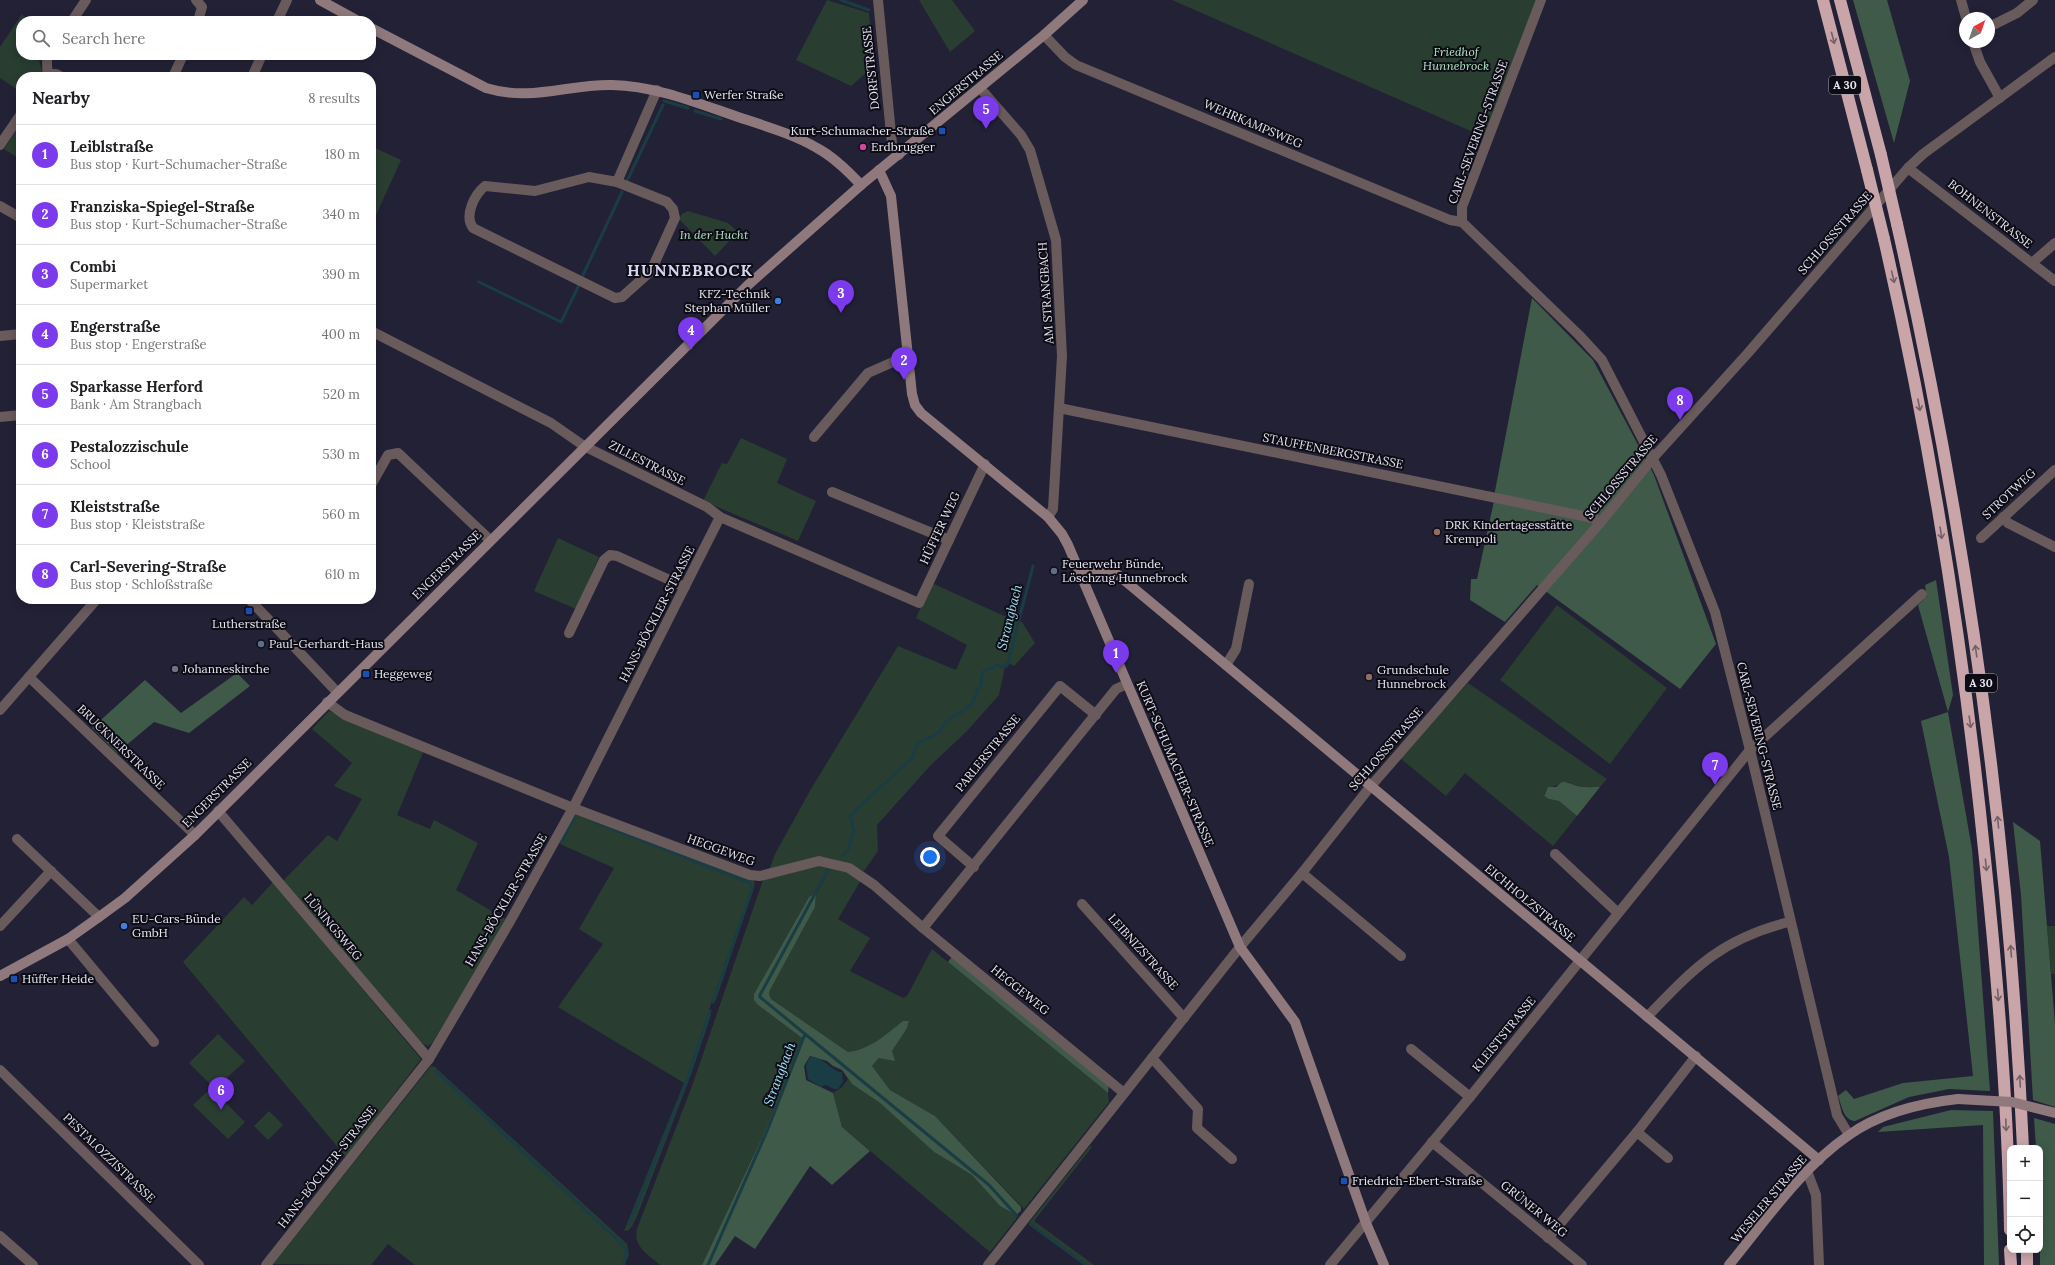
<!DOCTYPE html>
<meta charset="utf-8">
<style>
:root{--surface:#fff;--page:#f2f2f2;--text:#202124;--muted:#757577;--line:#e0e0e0;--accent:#7c3aed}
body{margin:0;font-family:Lora,serif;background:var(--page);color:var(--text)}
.controls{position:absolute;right:12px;bottom:12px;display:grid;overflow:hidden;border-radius:8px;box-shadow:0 2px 10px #0003}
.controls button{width:36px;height:36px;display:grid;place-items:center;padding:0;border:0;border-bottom:1px solid var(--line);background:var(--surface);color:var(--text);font:20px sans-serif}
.compass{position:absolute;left:1959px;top:12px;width:36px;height:36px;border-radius:50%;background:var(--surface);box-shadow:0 2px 10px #0003;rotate:40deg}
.you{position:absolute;left:930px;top:857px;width:14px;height:14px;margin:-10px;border:3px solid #fff;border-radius:50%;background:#1a73e8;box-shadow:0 0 0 6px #1a73e833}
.badge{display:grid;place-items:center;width:26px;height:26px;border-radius:50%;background:var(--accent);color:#fff;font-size:13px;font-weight:700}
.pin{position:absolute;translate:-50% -33px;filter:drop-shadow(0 1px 2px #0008)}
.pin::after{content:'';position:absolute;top:21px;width:14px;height:12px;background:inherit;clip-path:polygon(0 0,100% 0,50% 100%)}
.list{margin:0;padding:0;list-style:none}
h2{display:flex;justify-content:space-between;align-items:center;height:52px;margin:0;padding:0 16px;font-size:17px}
h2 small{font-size:13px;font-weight:400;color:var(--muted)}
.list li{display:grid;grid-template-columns:26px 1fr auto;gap:12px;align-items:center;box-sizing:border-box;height:60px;padding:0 16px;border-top:1px solid var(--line)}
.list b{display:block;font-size:15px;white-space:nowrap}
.list p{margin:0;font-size:13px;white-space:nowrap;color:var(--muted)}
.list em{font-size:13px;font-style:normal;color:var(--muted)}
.icon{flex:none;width:22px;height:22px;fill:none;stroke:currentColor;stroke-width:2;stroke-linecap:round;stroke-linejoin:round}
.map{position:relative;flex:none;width:2055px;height:1265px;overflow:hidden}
.search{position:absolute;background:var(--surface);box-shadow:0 2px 10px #0003;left:16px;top:16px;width:360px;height:44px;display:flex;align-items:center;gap:10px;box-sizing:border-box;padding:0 14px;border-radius:16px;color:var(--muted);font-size:15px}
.panel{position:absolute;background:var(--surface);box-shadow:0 2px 10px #0003;left:16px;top:72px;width:360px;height:532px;border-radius:16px}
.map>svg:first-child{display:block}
.green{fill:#293d31}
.forest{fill:#3f5a49}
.water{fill:#1a3c44}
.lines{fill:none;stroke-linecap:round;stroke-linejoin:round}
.stream{stroke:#1a3c44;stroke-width:3}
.street{stroke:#695a5c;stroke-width:10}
.secondary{stroke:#8f797c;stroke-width:10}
.highway{stroke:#c9a5aa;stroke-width:12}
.secondary-bridge{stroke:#8f797c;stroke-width:10}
.highway-bridge{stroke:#c9a5aa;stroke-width:12}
.oneway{stroke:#746067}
.transit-dot{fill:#1a4fb4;stroke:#0d0c15;stroke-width:1.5}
.hotel-dot{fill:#d1479c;stroke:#0d0c15;stroke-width:1.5}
.shop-dot{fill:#3f7fe0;stroke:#0d0c15;stroke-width:1.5}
.education-dot{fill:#8d6e63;stroke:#0d0c15;stroke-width:1.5}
.service-dot{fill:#5c6f8a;stroke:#0d0c15;stroke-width:1.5}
.worship-dot{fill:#6b7280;stroke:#0d0c15;stroke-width:1.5}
.labels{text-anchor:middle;stroke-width:4;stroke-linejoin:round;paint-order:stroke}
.shield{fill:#0d0c15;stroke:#a5a4b0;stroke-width:1}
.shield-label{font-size:11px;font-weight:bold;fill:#e6e5f3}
.park-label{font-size:12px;font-style:italic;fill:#afe4c2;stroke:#0d0c15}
.street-label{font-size:12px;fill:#e6e5f3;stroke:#0d0c15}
.poi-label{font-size:12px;fill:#e6e5f3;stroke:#0d0c15;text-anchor:start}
.water-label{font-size:13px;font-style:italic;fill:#9de1f3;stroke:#0d0c15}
.district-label{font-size:16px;font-weight:bold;letter-spacing:1px;fill:#d7d4f1;stroke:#0d0c15}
</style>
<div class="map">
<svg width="2055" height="1265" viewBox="0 0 2055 1265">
<rect width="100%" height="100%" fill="#232136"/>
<g class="green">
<path d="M827 0 869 13 874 66 851 86 796 60Z"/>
<path d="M919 0H952L975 31 950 52Z"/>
<path d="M1172 0H1544L1489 139Z"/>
<path d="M22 14 28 21H21V55H39L38 57 42 71 38 77H21V92L0 78V47Z"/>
<path d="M21 124V160L4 149Z"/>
<path d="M371 146 401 160 371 226Z"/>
<path d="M688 211 728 223 738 232 715 256 679 219 682 214Z"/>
<path d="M741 438 787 459 777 483 816 501 798 541 703 501 722 463 727 464Z"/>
<path d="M558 538 599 557 576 609 534 591Z"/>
<path d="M932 583 1015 621 1022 622 1035 643 1014 666 1006 662 999 695 967 731 930 766 877 825 878 851 864 871 833 859 819 857 769 870 775 854 811 789 898 646 956 670 967 645 916 618Z"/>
<path d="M1557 605 1667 688 1610 764 1500 680Z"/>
<path d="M1468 683 1607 779 1600 787C1589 787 1578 788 1568 782 1559 786 1546 785 1544 796L1549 799 1559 801 1577 816 1553 846 1465 773 1446 796 1400 758Z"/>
<path d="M329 711 424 750 397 815 430 829 434 820 478 843 456 890 507 920 432 1043 428 1046 422 1043 283 881 328 835 337 841 362 799 334 786 352 763 312 729Z"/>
<path d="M575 814 753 879 755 884 716 1000 712 1001 709 1010 711 1015 692 1072 637 1216C633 1223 632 1231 624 1231L684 1083 558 1007 603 944 579 929 614 868 560 844Z"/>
<path d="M831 863 861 880 838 919 870 938 850 971 903 998 907 996 932 949 1108 1093 1109 1102 1024 1209 935 1116 890 1090 872 1066 879 1058 892 1051 909 1023 903 1021C884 1036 872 1049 848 1052L771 999 769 994 770 990 815 907 816 895 831 867H828L814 894 809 897 754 994 758 1005 802 1038 765 1131 702 1265H660C648 1254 633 1247 637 1229L692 1086 763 880 765 878Z"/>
<path d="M273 882 421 1059 346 1157 183 962 244 897 252 905Z"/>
<path d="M2047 926H2055V974H2051Z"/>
<path d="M218 1034 245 1061 215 1089 189 1063Z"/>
<path d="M431 1066 435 1067 627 1244 629 1254 625 1265H415L388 1244 371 1265 273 1264Z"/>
<path d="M848 1079 852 1084 880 1103 934 1152 972 1175 1000 1206 1016 1215V1219L990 1252 842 1127 833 1093 842 1087Z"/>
<path d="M211 1088 245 1122 228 1139 193 1105Z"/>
<path d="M269 1111 283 1125 268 1140 254 1126Z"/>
<path d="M1090 1146 1092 1147 1034 1221 1094 1265H1084L1029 1223Z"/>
</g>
<g class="forest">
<path d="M1853 0H1887L1910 81 1894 143Z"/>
<path d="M1532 298 1593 360 1654 475 1716 644 1680 689 1537 585 1505 622 1470 600 1471 579H1477L1494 501 1495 491Z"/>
<path d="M1936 580 1953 695 1948 712 1972 849 1990 1091 1949 1089 1909 1097 1855 1121C1843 1120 1842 1106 1838 1096L1846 1090 1854 1099 1903 1083 1973 1076 1949 857 1921 721 1948 712 1918 605 1927 596 1925 585Z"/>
<path d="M237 673 250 686 189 733 154 722 117 753 92 728 145 680 181 713Z"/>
<path d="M1562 782C1568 782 1569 783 1574 785 1582 788 1592 787 1600 787L1577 816 1559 801 1549 799 1544 796 1548 787H1556Z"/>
<path d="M2013 822 2040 841 2055 1024V1107L2033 1100 2021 895Z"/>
<path d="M814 894 816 895 815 907 770 990 769 994 771 999 848 1052C871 1049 885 1035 903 1021H909L907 1028 892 1051 895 1061 879 1058 872 1066 890 1090 935 1116 1021 1207V1211L1016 1215 1000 1206 972 1175 934 1152 880 1103 852 1084 842 1070 833 1066 827 1061 810 1056 804 1066 806 1080 833 1093 842 1127 870 1151 832 1185 810 1166 755 1249 735 1236 715 1265H702L765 1131 802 1038 758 1005 754 1000V994L809 897Z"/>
<path d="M953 955 1109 1084 1108 1093 948 962Z"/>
<path d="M1951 1110 1993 1111 1999 1265H1984L1983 1125 1878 1132 1883 1127Z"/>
<path d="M2034 1118 2055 1124V1265H2040V1148H2036Z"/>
</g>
<path class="water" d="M810 1057C824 1056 831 1072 842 1072L843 1082 838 1089H834L826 1085 821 1087 808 1079 806 1065Z"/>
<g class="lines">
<g class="stream">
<path d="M841 0 869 10"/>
<path d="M664 101 688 108"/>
<path d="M695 111 721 119"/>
<path d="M627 181 663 105"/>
<path d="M583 275 622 192"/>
<path d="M479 282 561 322 579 285"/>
<path d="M590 820 750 883 752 890 747 904 713 1002"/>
<path d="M561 842 574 818"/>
<path d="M843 855 848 850 854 830 850 817 858 808 912 758 917 744 940 732 945 722 967 708 973 703 977 689 981 686C982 677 980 668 993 668L996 665 1001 667 1007 666 1033 566"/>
<path d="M805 1034 989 1185 1017 1216"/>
<path d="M436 1071 622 1244 627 1252 623 1265"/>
<path d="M1030 1224 1086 1265"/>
<path d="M629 1225 687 1080 710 1011"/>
<path d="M708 1265 767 1131 805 1034 760 997V995L829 868"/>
</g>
<g class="street">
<path d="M196 0 202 7 198 21"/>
<path d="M878 0 892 144 899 155"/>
<path d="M1541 0 1462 207V222L1579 335 1602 360 1661 475 1715 612 1750 750 1837 1115 1849 1135"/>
<path d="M1961 0 1966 18"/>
<path d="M72 21 86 0"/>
<path d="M277 21 287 0"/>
<path d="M1989 27 2017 13 2033 0"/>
<path d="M1044 35 1065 57 1076 65 1450 220 1462 222"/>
<path d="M1973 42 1980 62 2000 98"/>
<path d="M48 74H56L62 77"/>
<path d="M46 77C50 70 44 62 49 55"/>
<path d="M173 77 183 55"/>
<path d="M252 77 262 55"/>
<path d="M980 88 1021 135 1030 150 1056 240 1062 356 1053 509 1048 517"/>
<path d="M0 145 21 114"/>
<path d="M1908 168 2055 281"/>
<path d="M589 177 617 182 667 202 673 209 675 218 651 271 622 297 615 298 473 228C464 216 474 195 485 186L535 191Z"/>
<path d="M617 182 657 90"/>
<path d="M0 206 21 218"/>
<path d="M2032 263 2055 243"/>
<path d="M371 331 551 423 584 446 707 507 720 517 919 603 985 464"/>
<path d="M0 336 21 334"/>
<path d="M1059 408 1593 518 1600 523"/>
<path d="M0 417 21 415"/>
<path d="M814 437 868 373 902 358 909 359"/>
<path d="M371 485 388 455 398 453 490 540"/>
<path d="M832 492 949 540"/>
<path d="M2003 517 2008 523 2055 547"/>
<path d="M1981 538 2055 470"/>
<path d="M249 599 337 692"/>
<path d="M569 633 604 560 610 555 617 556 685 587"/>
<path d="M1226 665 1236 649 1249 584"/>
<path d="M29 677 195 835"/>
<path d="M327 702 345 715 573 808 750 875 760 876 819 861 849 868 874 885 923 928 1124 1093"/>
<path d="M0 710 97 599"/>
<path d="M218 811 429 1059"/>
<path d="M17 839 99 917"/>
<path d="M1555 854 1618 913"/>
<path d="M974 867 938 836 1060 686 1096 715"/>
<path d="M1302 873 1401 956"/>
<path d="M1082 904 1184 1018"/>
<path d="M0 926 51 871"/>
<path d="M923 928 1116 689 1127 684"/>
<path d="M68 939 154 1042"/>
<path d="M1647 1017C1694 968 1721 939 1789 922"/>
<path d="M1411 1049 1470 1097"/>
<path d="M1152 1058 1198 1109 1197 1128 1232 1159"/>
<path d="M0 1070 199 1265"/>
<path d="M1637 1132 1668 1158"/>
<path d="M1432 1142 1582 1265"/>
<path d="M1807 1171 1816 1195 1819 1265"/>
<path d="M0 1236 33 1265"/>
<path d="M1548 1238 1637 1132 1696 1056"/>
<path d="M266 1265 429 1059 509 923 573 808 720 517"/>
<path d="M988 1265 1240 947 1302 873 1370 787 1600 523 1653 458 1748 353 1908 168 1923 154 2055 57"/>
<path d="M1330 1265 1470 1097 1750 750 1922 594"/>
</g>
<g class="secondary">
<path d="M320 0 358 21"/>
<path d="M371 28 486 88C532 102 567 84 612 85 656 86 697 103 738 117 765 126 793 134 817 148 834 157 848 171 861 185"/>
<path d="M879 170 891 196 912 394 915 405 921 413 1048 517 1062 534 1068 545 1240 947 1295 1022 1366 1223 1384 1265"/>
<path d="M1080 572C1094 567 1104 568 1118 575L1819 1160"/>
<path d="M0 976 68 939 99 917 125 898 195 835 748 285 861 185 1044 35 1083 0"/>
<path d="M1729 1265C1766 1220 1801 1168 1849 1135 1880 1113 1921 1103 1958 1099"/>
</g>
<g class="highway">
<path d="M1823 0 1867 170"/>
<path d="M1840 0 1881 155"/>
<path d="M1897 224C1966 528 2009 837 2023 1148"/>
<path d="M1884 239C1931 443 1964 651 1985 859 1998 982 2008 1106 2010 1230"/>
<path d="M2010 1250 2011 1265"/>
<path d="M2027 1250V1265"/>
</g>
<path class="secondary-bridge" d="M1958 1099 2012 1102 2055 1113"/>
<g class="highway-bridge">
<path d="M1881 155 1897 224"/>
<path d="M1867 170 1884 239"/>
</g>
</g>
<defs><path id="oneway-shaft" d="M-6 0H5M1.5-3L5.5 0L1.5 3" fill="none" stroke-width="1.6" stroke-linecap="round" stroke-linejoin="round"/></defs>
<g class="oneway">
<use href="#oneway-shaft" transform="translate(1833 38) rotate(75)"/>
<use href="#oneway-shaft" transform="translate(1893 277) rotate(77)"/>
<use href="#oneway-shaft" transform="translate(1919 405) rotate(79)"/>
<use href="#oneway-shaft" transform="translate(1941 533) rotate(81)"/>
<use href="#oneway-shaft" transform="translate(1976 651) rotate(-98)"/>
<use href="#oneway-shaft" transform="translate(1970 722) rotate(82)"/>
<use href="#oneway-shaft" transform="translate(1998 822) rotate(-96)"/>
<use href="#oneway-shaft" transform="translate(1986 865) rotate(84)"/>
<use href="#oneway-shaft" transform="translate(2011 951) rotate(-94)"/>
<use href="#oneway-shaft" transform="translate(1998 995) rotate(86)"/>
<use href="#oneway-shaft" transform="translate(2020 1081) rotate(-93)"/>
<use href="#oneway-shaft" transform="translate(2006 1125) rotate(88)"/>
</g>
<g class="transit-dot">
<rect x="692" y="91" width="8" height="8" rx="2"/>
<rect x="938" y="127" width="8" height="8" rx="2"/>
<rect x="245" y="607" width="8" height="8" rx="2"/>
<rect x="362" y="670" width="8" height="8" rx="2"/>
<rect x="10" y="975" width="8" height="8" rx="2"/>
<rect x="1340" y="1177" width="8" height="8" rx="2"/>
</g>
<circle class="hotel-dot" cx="863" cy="147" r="4"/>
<g class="shop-dot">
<circle cx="778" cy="301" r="4"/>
<circle cx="124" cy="926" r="4"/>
</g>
<g class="education-dot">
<circle cx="1437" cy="532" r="4"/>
<circle cx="1369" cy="677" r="4"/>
</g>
<g class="service-dot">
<circle cx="1054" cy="571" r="4"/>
<circle cx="261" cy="644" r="4"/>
</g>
<circle class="worship-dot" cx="175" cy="669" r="4"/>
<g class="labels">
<g class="shield">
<rect x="1829" y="76" width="32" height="18" rx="3"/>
<rect x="1965" y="674" width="32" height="18" rx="3"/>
</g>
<g class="shield-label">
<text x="1845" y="89">A 30</text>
<text x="1981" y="687">A 30</text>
</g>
<g class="park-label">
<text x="1456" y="56">Friedhof<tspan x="1456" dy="14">Hunnebrock</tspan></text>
<text x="714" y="239">In der Hucht</text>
</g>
<g class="street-label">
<text transform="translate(871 68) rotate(-96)" y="4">DORFSTRASSE</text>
<text transform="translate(966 83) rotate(-40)" y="4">ENGERSTRASSE</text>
<text transform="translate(1253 124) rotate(23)" y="4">WEHRKAMPSWEG</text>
<text transform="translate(1478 132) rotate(-70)" y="4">CARL-SEVERING-STRASSE</text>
<text transform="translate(1990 214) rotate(38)" y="4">BOHNENSTRASSE</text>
<text transform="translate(1835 233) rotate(-49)" y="4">SCHLOSSSTRASSE</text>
<text transform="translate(1046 293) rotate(-94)" y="4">AM STRANGBACH</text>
<text transform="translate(1333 451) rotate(11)" y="4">STAUFFENBERGSTRASSE</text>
<text transform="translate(647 463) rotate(27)" y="4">ZILLESTRASSE</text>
<text transform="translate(1621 477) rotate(-50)" y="4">SCHLOSSSTRASSE</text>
<text transform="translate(2009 494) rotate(-43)" y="4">STROTWEG</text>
<text transform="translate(940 528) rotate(-65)" y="4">HÜFFER WEG</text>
<text transform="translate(447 565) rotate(-45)" y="4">ENGERSTRASSE</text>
<text transform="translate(657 614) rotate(-63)" y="4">HANS-BÖCKLER-STRASSE</text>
<text transform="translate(1759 736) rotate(76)" y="4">CARL-SEVERING-STRASSE</text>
<text transform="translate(121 747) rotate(44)" y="4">BRUCKNERSTRASSE</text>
<text transform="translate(1386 749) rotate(-49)" y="4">SCHLOSSSTRASSE</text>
<text transform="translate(988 753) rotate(-51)" y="4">PARLERSTRASSE</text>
<text transform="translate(1175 764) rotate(67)" y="4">KURT-SCHUMACHER-STRASSE</text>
<text transform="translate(217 793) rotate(-45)" y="4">ENGERSTRASSE</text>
<text transform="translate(721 850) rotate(20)" y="4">HEGGEWEG</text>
<text transform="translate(506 900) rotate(-60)" y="4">HANS-BÖCKLER-STRASSE</text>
<text transform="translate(1530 903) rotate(40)" y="4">EICHHOLZSTRASSE</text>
<text transform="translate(333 927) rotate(50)" y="4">LÜNINGSWEG</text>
<text transform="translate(1143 952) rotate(48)" y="4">LEIBNIZSTRASSE</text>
<text transform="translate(1020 990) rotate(39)" y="4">HEGGEWEG</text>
<text transform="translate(1504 1034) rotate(-51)" y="4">KLEISTSTRASSE</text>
<text transform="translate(109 1158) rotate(44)" y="4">PESTALOZZISTRASSE</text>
<text transform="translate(327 1167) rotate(-52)" y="4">HANS-BÖCKLER-STRASSE</text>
<text transform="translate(1769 1199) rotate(-50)" y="4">WESELER STRASSE</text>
<text transform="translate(1534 1209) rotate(39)" y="4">GRÜNER WEG</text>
</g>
<g class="poi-label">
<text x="704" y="99">Werfer Straße</text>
<text x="934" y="135" text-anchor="end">Kurt-Schumacher-Straße</text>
<text x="871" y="151">Erdbrugger</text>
<text x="770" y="298" text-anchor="end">KFZ-Technik<tspan x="770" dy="14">Stephan Müller</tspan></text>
<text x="1445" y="529">DRK Kindertagesstätte<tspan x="1445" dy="14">Krempoli</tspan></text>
<text x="1062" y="568">Feuerwehr Bünde,<tspan x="1062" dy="14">Löschzug Hunnebrock</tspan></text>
<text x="249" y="628" text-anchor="middle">Lutherstraße</text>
<text x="269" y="648">Paul-Gerhardt-Haus</text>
<text x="183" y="673">Johanneskirche</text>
<text x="1377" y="674">Grundschule<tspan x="1377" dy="14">Hunnebrock</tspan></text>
<text x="374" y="678">Heggeweg</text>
<text x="132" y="923">EU-Cars-Bünde<tspan x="132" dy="14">GmbH</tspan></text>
<text x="22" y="983">Hüffer Heide</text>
<text x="1352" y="1185">Friedrich-Ebert-Straße</text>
</g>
<g class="water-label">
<text transform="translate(1009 617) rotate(-76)" y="5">Strangbach</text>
<text transform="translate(779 1074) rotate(-69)" y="5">Strangbach</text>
</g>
<g class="district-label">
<text x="690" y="276">HUNNEBROCK</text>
</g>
</g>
</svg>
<div class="controls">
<button>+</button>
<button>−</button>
<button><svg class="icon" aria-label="locate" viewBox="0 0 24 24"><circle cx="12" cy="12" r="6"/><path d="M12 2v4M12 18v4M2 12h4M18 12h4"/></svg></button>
</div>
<svg class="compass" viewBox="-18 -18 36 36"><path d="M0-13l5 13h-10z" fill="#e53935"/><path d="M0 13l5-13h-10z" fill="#757577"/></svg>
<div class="you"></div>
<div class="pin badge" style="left:1116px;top:673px">1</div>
<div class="pin badge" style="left:904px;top:380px">2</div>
<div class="pin badge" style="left:841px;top:313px">3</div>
<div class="pin badge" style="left:691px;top:350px">4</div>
<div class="pin badge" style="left:986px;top:129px">5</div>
<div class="pin badge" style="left:221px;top:1110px">6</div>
<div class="pin badge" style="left:1715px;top:785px">7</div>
<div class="pin badge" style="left:1680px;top:420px">8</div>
<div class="search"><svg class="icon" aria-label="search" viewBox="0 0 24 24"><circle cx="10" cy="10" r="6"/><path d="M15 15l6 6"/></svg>Search here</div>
<section class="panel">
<h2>Nearby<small>8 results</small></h2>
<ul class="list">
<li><span class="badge">1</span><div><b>Leiblstraße</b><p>Bus stop · Kurt-Schumacher-Straße</p></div><em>180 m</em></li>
<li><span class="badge">2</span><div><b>Franziska-Spiegel-Straße</b><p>Bus stop · Kurt-Schumacher-Straße</p></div><em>340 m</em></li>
<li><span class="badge">3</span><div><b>Combi</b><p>Supermarket</p></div><em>390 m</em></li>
<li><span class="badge">4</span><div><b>Engerstraße</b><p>Bus stop · Engerstraße</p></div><em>400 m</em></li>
<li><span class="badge">5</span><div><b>Sparkasse Herford</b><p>Bank · Am Strangbach</p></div><em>520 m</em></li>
<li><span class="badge">6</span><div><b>Pestalozzischule</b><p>School</p></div><em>530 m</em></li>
<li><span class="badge">7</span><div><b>Kleiststraße</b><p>Bus stop · Kleiststraße</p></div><em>560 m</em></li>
<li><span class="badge">8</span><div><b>Carl-Severing-Straße</b><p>Bus stop · Schloßstraße</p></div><em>610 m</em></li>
</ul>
</section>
</div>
